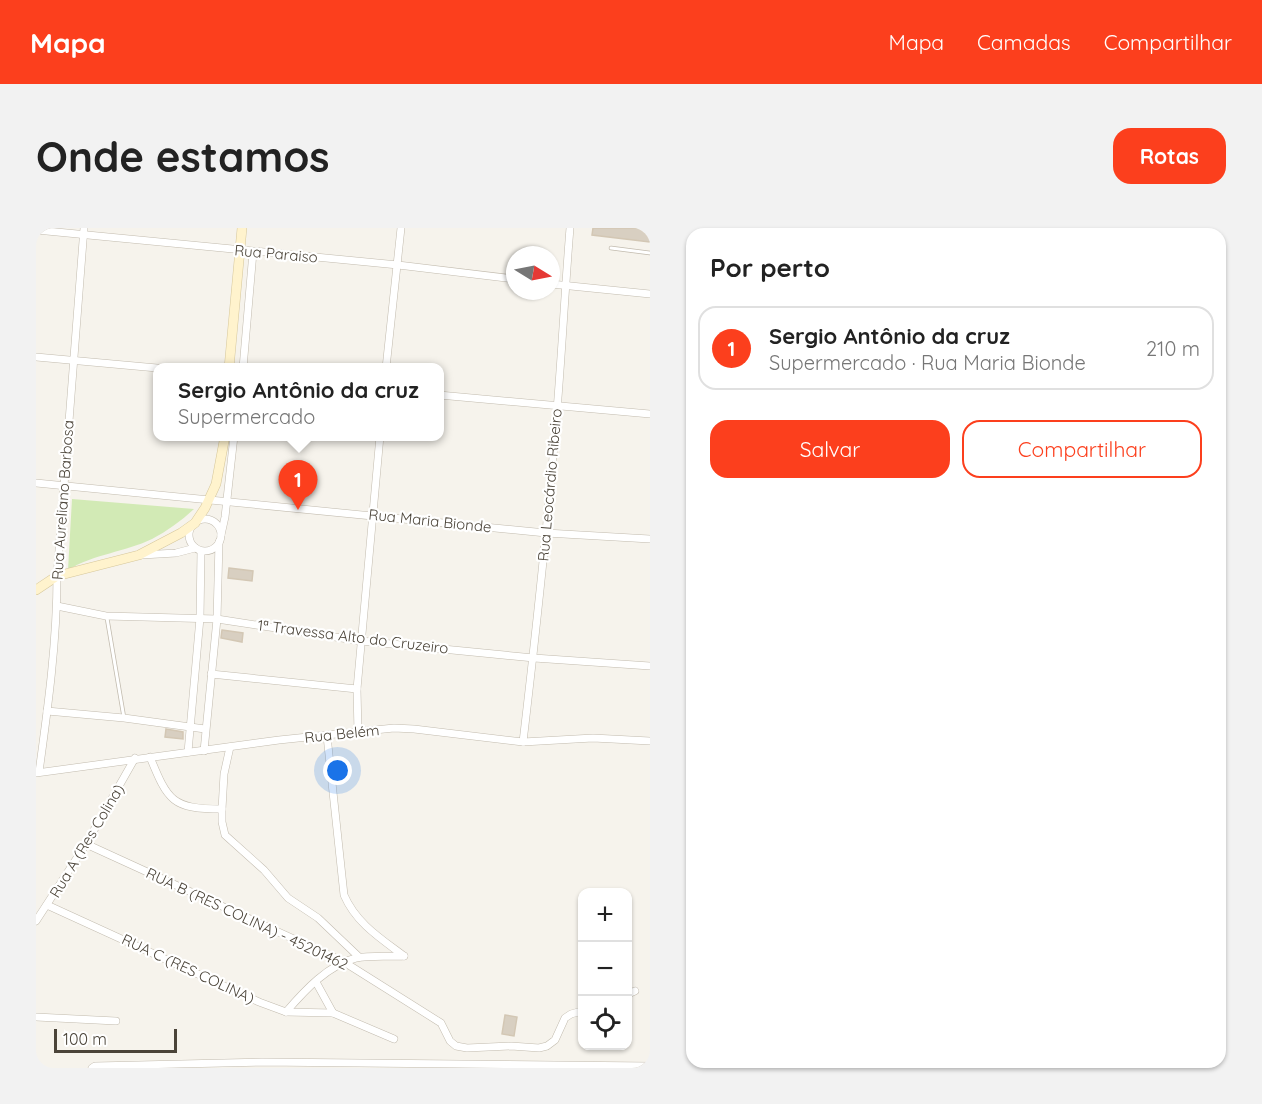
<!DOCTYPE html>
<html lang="pt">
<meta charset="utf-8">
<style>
:root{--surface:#fff;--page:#f2f2f2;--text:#222;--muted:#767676;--line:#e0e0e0;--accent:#fc3f1d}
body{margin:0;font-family:Quicksand,sans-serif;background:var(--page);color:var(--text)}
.controls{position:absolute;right:18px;bottom:18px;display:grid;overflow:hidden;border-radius:12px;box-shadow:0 2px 4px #0004}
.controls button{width:54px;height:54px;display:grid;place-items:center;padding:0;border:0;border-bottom:2px solid var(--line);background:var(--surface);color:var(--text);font:30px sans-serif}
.compass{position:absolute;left:470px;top:18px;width:54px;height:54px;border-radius:50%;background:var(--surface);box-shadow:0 2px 4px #0004;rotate:100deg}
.scale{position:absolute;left:18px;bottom:15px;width:123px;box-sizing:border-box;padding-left:6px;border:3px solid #4b4439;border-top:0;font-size:16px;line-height:21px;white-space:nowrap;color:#4b4439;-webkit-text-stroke:4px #fff;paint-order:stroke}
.you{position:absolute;left:302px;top:543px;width:21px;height:21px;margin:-15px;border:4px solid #fff;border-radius:50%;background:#1a73e8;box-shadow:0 0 0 9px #1a73e833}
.badge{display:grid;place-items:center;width:39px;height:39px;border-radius:50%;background:var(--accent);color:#fff;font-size:20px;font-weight:700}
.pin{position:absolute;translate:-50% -50px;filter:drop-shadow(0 2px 3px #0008)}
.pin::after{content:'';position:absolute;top:32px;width:21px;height:18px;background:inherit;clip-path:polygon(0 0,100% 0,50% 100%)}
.popup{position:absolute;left:117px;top:135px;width:291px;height:78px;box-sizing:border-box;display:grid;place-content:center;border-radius:12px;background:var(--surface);filter:drop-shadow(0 2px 4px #0005);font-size:20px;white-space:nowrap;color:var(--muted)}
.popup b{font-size:22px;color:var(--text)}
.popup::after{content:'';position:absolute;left:50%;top:100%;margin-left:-12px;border:12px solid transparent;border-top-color:var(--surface)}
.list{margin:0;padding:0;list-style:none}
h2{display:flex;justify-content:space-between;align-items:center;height:78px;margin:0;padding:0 24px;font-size:26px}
h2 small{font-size:20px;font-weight:400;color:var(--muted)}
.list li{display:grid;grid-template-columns:39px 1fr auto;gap:18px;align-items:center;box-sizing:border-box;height:84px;margin:0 12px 12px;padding:0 12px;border:2px solid var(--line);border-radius:18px}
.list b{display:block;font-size:22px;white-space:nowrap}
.list p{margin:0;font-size:20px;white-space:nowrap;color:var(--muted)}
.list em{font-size:20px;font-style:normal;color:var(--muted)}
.actions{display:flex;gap:12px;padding:18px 24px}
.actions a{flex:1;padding:14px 0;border:2px solid var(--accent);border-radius:18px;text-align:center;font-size:21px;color:var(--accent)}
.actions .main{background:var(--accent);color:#fff}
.icon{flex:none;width:33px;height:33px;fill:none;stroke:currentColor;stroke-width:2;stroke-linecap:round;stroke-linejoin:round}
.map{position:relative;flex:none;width:614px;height:840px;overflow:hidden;border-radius:18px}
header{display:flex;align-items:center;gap:36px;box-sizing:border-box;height:84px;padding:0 30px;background:var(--accent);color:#fff}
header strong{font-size:28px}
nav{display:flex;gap:33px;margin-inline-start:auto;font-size:21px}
.intro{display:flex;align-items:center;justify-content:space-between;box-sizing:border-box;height:144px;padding:0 36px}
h1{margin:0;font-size:42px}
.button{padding:15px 27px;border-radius:18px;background:var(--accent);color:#fff;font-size:21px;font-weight:700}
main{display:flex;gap:36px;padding:0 36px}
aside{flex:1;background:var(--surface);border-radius:18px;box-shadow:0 2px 4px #0004}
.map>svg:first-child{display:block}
.green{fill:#d2eab5}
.building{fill:#d8cfc1;stroke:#d3c7b4;stroke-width:1.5}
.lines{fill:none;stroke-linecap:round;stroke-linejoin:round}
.lane-casing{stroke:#c2bbae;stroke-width:4.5}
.street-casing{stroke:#c2bbae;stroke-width:8}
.secondary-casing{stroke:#d6c79b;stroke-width:10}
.lane{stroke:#fff;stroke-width:3}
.street{stroke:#fff;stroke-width:7}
.secondary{stroke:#fff3cd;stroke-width:9}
.labels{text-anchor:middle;stroke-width:4.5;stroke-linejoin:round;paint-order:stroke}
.street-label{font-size:15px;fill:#4b4439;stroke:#fff}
</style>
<header>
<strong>Mapa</strong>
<nav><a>Mapa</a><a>Camadas</a><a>Compartilhar</a></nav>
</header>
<div class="intro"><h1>Onde estamos</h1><a class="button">Rotas</a></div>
<main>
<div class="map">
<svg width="614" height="840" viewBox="0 0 614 840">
<rect width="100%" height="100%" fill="#f6f3ec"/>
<path class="green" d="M36 271 158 281C145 293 131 303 116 311 89 324 58 326 32 342Z"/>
<g class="building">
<path d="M557 0H614V14L556 7Z"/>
<path d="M193 340 217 343 216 353 192 350Z"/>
<path d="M186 402 207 405 206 414 185 410Z"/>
<path d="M130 501 147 504V511L129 509Z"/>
<path d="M469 787 481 789 478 808 466 806Z"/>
</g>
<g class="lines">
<defs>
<g id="lane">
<path d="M575 20 614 25"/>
<path d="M71 390 88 490"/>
</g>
<g id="street">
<path d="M0 2 362 37 479 51"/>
<path d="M515 56 614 66"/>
<path d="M0 129 121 140"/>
<path d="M207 140 217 24"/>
<path d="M350 140 365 0"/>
<path d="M403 167 614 186"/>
<path d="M0 255 510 305 614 311"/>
<circle cx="169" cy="307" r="16"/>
<path d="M185 307 189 289 198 208"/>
<path d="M106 327 140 325 159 320"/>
<path d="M21 378 70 388 181 391 325 413 498 430 614 438"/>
<path d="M175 446 321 461"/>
<path d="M11 483 88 490 169 501"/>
<path d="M322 505 321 461 344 208"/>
<path d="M291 508 308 667C320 695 344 710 368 728"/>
<path d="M487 514C500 404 512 293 521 182 526 122 529 61 534 0"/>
<path d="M194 519 188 546 186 581V594L189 607 228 642 252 670 282 690 323 729"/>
<path d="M168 523 181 391 183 314"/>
<path d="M152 524 164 390 165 323"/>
<path d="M114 529C132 573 136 581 186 581"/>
<path d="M3 544C12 479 21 413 21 348L48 0"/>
<path d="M0 545 243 512 358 500 378 501 487 514 557 510 614 513"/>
<path d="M50 616 308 734 405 795 414 813 420 818 431 820 475 818 503 820 511 818 519 812 529 790 535 786 546 783"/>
<path d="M11 677 223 774 250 784 297 785"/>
<path d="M0 693 50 616 99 530"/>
<path d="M280 754 297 785 358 811"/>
<path d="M592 766 599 763"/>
<path d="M250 784C269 762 292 737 320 730 335 727 353 729 368 728"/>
<path d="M0 789 80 793"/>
<path d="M56 840 59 838 226 834 614 838"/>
</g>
<g id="secondary">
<path d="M193 140 206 0"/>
<path d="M0 362 21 348 103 327 145 305 159 295 169 280 180 256 189 208"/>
</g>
</defs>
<use href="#lane" class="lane-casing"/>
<use href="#street" class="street-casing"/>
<use href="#secondary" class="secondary-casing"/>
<use href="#lane" class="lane"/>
<use href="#street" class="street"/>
<use href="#secondary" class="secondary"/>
</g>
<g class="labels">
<g class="street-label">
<text transform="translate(240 26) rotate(5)" y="5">Rua Paraiso</text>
<text transform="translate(514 257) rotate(-85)" y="5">Rua Leocárdio Ribeiro</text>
<text transform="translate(27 272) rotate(-86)" y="5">Rua Aureliano Barbosa</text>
<text transform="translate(394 293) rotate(6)" y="5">Rua Maria Bionde</text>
<text transform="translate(317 409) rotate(7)" y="5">1ª Travessa Alto do Cruzeiro</text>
<text transform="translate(306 506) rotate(-6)" y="5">Rua Belém</text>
<text transform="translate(51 613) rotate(-59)" y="5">Rua A (Res Colina)</text>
<text transform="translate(211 691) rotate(25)" y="5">RUA B (RES COLINA) - 45201462</text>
<text transform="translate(152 741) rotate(25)" y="5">RUA C (RES COLINA)</text>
</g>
</g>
</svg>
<div class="controls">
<button>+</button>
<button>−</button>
<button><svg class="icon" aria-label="locate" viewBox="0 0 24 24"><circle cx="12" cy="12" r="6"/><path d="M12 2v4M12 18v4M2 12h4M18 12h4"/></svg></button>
</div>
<svg class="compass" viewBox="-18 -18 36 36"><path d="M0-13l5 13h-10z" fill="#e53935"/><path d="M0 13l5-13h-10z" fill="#767676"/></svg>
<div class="scale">100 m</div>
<div class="you"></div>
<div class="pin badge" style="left:262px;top:282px">1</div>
<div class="popup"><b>Sergio Antônio da cruz</b>Supermercado</div>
</div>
<aside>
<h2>Por perto<small></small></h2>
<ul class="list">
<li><span class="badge">1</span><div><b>Sergio Antônio da cruz</b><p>Supermercado · Rua Maria Bionde</p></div><em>210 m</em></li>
</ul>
<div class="actions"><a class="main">Salvar</a><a>Compartilhar</a></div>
</aside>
</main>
